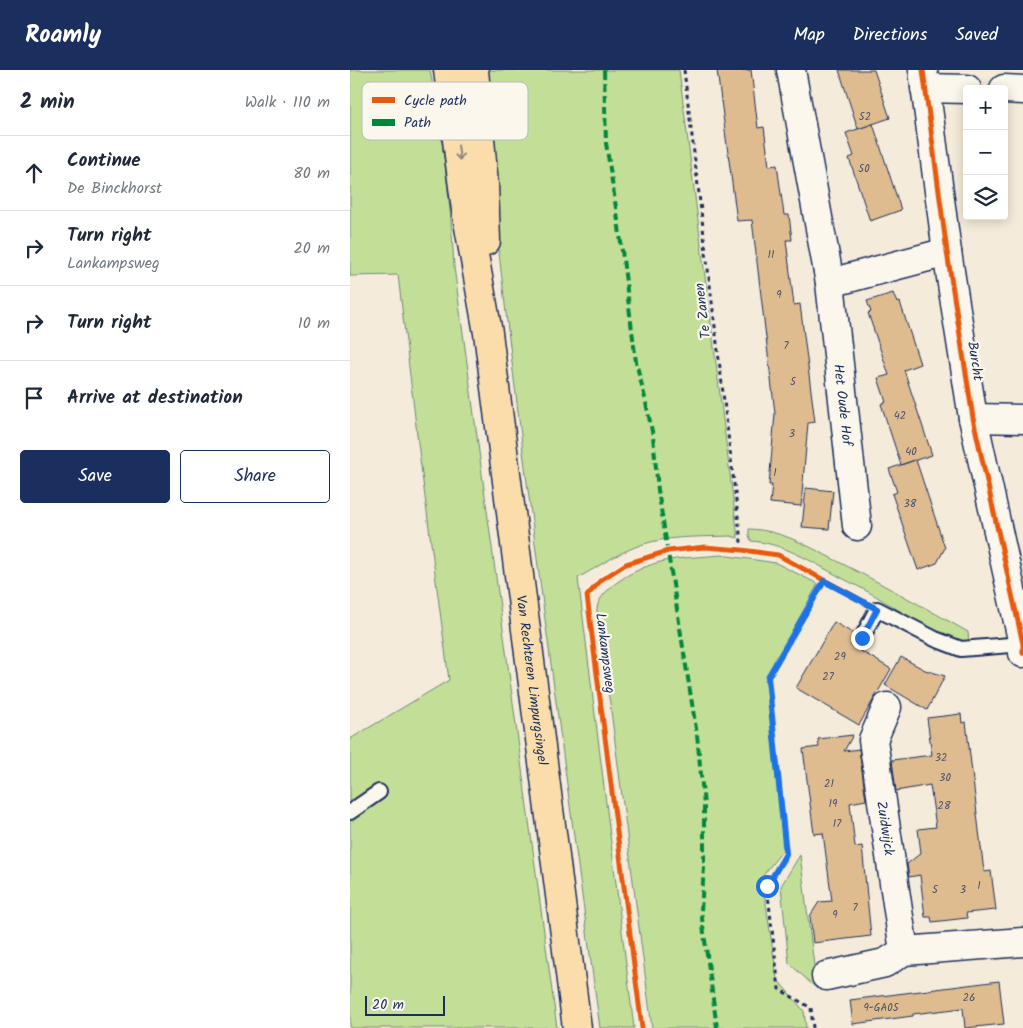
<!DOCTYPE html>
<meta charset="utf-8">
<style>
:root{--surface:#fff;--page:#f6f6f7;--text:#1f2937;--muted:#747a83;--line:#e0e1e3;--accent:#1b2f5e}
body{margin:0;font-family:Kalam,sans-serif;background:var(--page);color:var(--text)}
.controls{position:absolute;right:15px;top:15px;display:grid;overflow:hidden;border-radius:5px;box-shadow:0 2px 12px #0003}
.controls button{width:45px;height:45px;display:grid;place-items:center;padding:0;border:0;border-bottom:1px solid var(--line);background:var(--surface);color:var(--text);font:25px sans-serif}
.scale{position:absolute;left:15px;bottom:12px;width:80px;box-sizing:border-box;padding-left:5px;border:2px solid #1b2f5e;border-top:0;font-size:14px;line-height:18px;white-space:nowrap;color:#1b2f5e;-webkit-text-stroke:4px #fbf7ec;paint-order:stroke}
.stop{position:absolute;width:15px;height:15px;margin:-11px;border:4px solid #1a73e8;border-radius:50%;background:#fff}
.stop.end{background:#1a73e8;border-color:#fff;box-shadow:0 1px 5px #0008}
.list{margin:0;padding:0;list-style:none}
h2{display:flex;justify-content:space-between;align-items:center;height:65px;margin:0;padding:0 20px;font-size:21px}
h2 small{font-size:16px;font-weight:400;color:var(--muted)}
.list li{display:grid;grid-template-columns:32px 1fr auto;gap:15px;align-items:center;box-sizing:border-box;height:75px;padding:0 20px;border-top:1px solid var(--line)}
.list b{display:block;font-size:19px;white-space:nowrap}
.list p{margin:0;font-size:16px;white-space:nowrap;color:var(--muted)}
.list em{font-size:16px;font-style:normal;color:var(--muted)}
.actions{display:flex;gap:10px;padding:15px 20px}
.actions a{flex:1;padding:11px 0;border:1px solid var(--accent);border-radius:5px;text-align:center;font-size:18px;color:var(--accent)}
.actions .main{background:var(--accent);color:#fff}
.icon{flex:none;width:28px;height:28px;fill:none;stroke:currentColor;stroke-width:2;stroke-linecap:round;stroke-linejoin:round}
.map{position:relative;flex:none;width:673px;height:958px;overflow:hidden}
header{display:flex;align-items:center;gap:30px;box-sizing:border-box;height:70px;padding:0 25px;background:var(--accent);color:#fff}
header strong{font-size:24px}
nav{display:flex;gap:28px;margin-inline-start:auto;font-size:18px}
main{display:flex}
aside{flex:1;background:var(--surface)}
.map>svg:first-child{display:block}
.green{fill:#c3df97;stroke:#6f877a}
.building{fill:#debc90;stroke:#1b2f5e}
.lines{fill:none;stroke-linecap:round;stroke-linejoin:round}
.lane-casing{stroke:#1b2f5e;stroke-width:18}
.street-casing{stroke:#1b2f5e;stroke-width:31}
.primary-casing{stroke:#1b2f5e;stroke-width:31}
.path{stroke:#1b2f5e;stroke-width:3;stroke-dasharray:4 4;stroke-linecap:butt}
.lane{stroke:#fbf7ec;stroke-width:14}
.street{stroke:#fbf7ec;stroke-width:28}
.primary{stroke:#faddab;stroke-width:28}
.quiet{stroke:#00873e;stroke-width:4;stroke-dasharray:8 4;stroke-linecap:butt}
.cycleway-casing{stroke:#fbf7ec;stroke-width:8}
.cycleway{stroke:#e8590c;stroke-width:5}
.oneway{stroke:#8a8684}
.route{stroke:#1a73e8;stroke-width:6}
.labels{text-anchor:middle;stroke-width:4.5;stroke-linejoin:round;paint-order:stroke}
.number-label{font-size:11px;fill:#4c526a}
.street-label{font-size:14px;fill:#1b2f5e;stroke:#fbf7ec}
.key{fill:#fbf7ec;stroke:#b8bbc1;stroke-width:1}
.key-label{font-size:14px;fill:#1b2f5e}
</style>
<header>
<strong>Roamly</strong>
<nav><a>Map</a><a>Directions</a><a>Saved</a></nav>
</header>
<main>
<aside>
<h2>2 min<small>Walk · 110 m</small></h2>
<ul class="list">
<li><svg class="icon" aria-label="ahead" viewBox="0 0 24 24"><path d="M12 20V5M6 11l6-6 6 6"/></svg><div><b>Continue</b><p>De Binckhorst</p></div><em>80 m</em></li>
<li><svg class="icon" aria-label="right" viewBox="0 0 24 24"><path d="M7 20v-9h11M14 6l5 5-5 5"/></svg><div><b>Turn right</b><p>Lankampsweg</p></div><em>20 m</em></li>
<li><svg class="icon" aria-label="right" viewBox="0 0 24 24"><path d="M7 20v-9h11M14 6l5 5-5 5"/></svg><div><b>Turn right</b></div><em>10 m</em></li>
<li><svg class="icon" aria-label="arrive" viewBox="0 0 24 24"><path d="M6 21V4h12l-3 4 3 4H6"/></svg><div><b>Arrive at destination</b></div></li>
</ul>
<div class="actions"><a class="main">Save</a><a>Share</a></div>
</aside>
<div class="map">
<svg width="673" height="958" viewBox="0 0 673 958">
<rect width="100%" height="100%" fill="#f5ebda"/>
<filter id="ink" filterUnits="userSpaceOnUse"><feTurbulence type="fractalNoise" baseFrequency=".02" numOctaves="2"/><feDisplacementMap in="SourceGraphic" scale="10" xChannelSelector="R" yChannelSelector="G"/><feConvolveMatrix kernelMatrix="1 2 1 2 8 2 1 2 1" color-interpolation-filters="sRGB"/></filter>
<g filter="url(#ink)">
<g class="green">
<path d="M0 0H80C92 65 101 131 104 197L207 958H0V669L99 610 70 389 48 205 0 206Z"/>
<path d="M131 0H329L388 468 381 466C355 467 326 466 301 472 275 478 251 495 228 508L284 958H250C225 774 200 589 176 405 159 270 142 135 131 0Z"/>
<path d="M399 459C433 460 461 478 491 493 534 515 576 538 618 562L619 573C592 573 560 547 537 533 522 523 505 515 490 507 462 492 433 473 401 471L399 465Z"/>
<path d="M371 485 426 493 468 514 416 610 435 777 412 807 427 909 454 941 456 958H302L260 633C257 615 243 547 248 534 256 514 290 497 310 492 330 487 352 487 371 485Z"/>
<path d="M450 785 467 919 439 893 431 816Z"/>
</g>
<g class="building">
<path d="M367 0H401L408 58 414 57 419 96 427 95 434 145H439L442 170H436L444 235 450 234 465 352 458 353 451 436 420 433 422 415H419L425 343 402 150 387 151Z"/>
<path d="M489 0H524L540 48 508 59Z"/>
<path d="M523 54 551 140 520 151 499 88 504 86 496 63Z"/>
<path d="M543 223 547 233 550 232 570 294 554 300 582 385 566 390 595 478 587 493 568 500 542 424 547 422 539 399 565 390 551 395 531 334 536 332 528 308 539 305 518 243 521 242 517 231Z"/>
<path d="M456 418 483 421 479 459 452 457Z"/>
<path d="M484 552 504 564 501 575 541 599 509 655 446 618Z"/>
<path d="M551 587 575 600 595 606 577 640 535 615Z"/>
<path d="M611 644 612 653 616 652 634 802 641 801 646 840 616 843 617 848 582 852 581 847H575L570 805 559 807 557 794 571 783 568 759 586 757 580 715 546 721 542 690 582 685 577 648Z"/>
<path d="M503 665 494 681 509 679 516 730 500 733 505 777 512 776 521 866 463 873 460 846 469 832 482 831 473 763 464 764 453 679 469 677 468 669Z"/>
<path d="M649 911 654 954 615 958 613 938 563 944V946L503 954 500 930Z"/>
</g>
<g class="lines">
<defs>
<g id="lane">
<path d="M512 568 527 539 585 569 611 579 673 574"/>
<path d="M0 742 29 722"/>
</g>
<g id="street">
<path id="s1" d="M441 0 480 213 507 456"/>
<path d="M573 0 597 182 623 348 673 574V583"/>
<path d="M575 18 617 19"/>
<path d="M654 19 673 20"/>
<path d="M480 213 597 182"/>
<path d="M623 348 673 349"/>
<path id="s2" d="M537 637 523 670 554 881"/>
<path d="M476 906 535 893 554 881 673 872"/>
</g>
<g id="primary">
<path id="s3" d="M98 0 116 140 138 263 227 958"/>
<path d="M124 0 134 115 136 171"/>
</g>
</defs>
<use href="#lane" class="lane-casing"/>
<use href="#street" class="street-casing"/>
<use href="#primary" class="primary-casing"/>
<g class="path">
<path d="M334 0 392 480"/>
<path d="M463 958 461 938 429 919 417 816 436 784 418 607 475 511"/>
</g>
<use href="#lane" class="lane"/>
<use href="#street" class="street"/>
<use href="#primary" class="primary"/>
<path class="quiet" d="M254 0 256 73 269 157 286 292 295 328 303 366 308 420 347 665 354 735V797L351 841 367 958"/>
<defs>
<g id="cycleway">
<path d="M573 0 597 182 623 348 673 574V583"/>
<path d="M292 958 237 526 251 510 276 494 318 481 355 477 392 480 428 485 527 539"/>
</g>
</defs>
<use href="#cycleway" class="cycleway-casing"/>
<use href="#cycleway" class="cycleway"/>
</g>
<defs><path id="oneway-shaft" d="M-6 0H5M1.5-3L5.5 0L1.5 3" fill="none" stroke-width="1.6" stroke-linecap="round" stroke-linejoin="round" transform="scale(1.25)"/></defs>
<use class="oneway" href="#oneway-shaft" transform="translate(109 83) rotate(83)"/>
</g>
<g class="lines" filter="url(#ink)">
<path class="route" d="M417 816 436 784 418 607 474 511 527 539 512 568"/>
</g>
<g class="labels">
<g class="number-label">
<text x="515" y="50">52</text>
<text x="514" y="102">50</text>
<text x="421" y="188">11</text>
<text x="429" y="228">9</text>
<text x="436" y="279">7</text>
<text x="443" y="315">5</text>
<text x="550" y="349">42</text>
<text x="442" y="367">3</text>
<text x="561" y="385">40</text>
<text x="425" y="406">1</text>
<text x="560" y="437">38</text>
<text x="490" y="590">29</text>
<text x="478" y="610">27</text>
<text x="591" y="691">32</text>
<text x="595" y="711">30</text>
<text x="479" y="717">21</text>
<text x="483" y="737">19</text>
<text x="594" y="739">28</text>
<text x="487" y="757">17</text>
<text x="629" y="819">1</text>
<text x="585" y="823">5</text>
<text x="613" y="823">3</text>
<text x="505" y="841">7</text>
<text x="485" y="848">9</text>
<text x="619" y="931">26</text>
<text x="531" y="941">9-GA05</text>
</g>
<g class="street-label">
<text transform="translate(352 241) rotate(-97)" y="5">Te Zanen</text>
<text transform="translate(626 291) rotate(81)" y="5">Burcht</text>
<text dy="5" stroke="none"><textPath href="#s1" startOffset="339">Het Oude Hof</textPath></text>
<text transform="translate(256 583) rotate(83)" y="5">Lankampsweg</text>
<text dy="5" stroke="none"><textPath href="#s3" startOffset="616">Van Rechteren Limpurgsingel</textPath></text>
<text dy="5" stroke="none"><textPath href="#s2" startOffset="125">Zuidwijck</textPath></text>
</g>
</g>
<rect x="12" y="12" width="166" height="58" rx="8" class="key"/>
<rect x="22" y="27" width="23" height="6" fill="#e8590c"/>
<rect x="22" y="49" width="23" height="7" fill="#00873e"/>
<g class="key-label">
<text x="54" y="35">Cycle path</text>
<text x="54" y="57">Path</text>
</g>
</svg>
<div class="controls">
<button>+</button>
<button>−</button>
<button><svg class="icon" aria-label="layers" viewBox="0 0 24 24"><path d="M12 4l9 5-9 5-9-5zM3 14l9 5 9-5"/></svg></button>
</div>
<div class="scale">20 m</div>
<div class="stop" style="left:417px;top:816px"></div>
<div class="stop end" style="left:512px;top:568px"></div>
</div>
</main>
